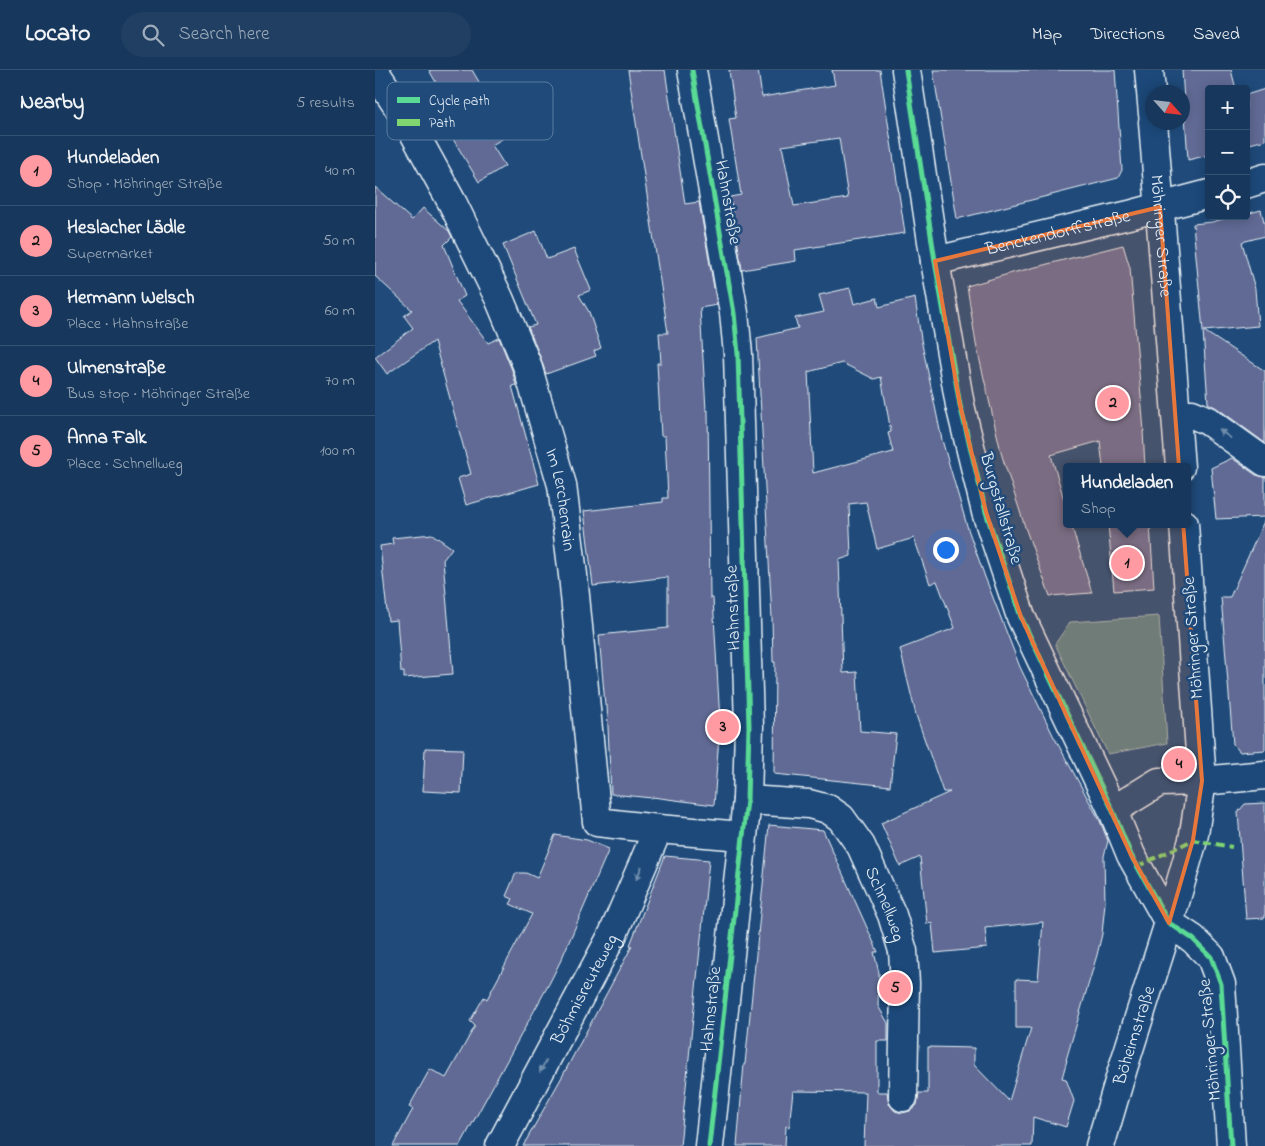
<!DOCTYPE html>
<meta charset="utf-8">
<style>
:root{--surface:#17385c;--page:#203f62;--text:#f1f3f6;--muted:#9eacbb;--line:#365272;--accent:#ff9aa2}
body{margin:0;font-family:"Indie Flower",sans-serif;background:var(--page);color:var(--text)}
.controls{position:absolute;right:15px;top:15px;display:grid;overflow:hidden;border-radius:5px;box-shadow:0 2px 12px #0003}
.controls button{width:45px;height:45px;display:grid;place-items:center;padding:0;border:0;border-bottom:1px solid var(--line);background:var(--surface);color:var(--text);font:25px sans-serif}
.compass{position:absolute;left:770px;top:15px;width:45px;height:45px;border-radius:50%;background:var(--surface);box-shadow:0 2px 12px #0003;rotate:117deg}
.you{position:absolute;left:570px;top:479px;width:18px;height:18px;margin:-12px;border:4px solid #fff;border-radius:50%;background:#1a73e8;box-shadow:0 0 0 8px #1a73e833}
.badge{display:grid;place-items:center;width:32px;height:32px;border-radius:50%;background:var(--accent);color:#111;font-size:16px;font-weight:700}
.pin{position:absolute;translate:-50% -50%;border:2px solid #fff;box-shadow:0 1px 5px #0006}
.popup{position:absolute;left:688px;top:393px;width:128px;height:65px;box-sizing:border-box;display:grid;place-content:center;border-radius:5px;background:var(--surface);filter:drop-shadow(0 1px 4px #0005);font-size:16px;white-space:nowrap;color:var(--muted)}
.popup b{font-size:19px;color:var(--text)}
.popup::after{content:'';position:absolute;left:50%;top:100%;margin-left:-10px;border:10px solid transparent;border-top-color:var(--surface)}
.list{margin:0;padding:0;list-style:none}
h2{display:flex;justify-content:space-between;align-items:center;height:65px;margin:0;padding:0 20px;font-size:21px}
h2 small{font-size:16px;font-weight:400;color:var(--muted)}
.list li{display:grid;grid-template-columns:32px 1fr auto;gap:15px;align-items:center;box-sizing:border-box;height:70px;padding:0 20px;border-top:1px solid var(--line)}
.list b{display:block;font-size:19px;white-space:nowrap}
.list p{margin:0;font-size:16px;white-space:nowrap;color:var(--muted)}
.list em{font-size:16px;font-style:normal;color:var(--muted)}
.icon{flex:none;width:28px;height:28px;fill:none;stroke:currentColor;stroke-width:2;stroke-linecap:round;stroke-linejoin:round}
.map{position:relative;flex:none;width:890px;height:1076px;overflow:hidden}
header{display:flex;align-items:center;gap:30px;box-sizing:border-box;height:70px;padding:0 25px;background:var(--surface);border-bottom:1px solid var(--line)}
header strong{font-size:24px}
nav{display:flex;gap:28px;margin-inline-start:auto;font-size:18px}
.search{width:350px;height:45px;background:var(--page);display:flex;align-items:center;gap:12px;box-sizing:border-box;padding:0 18px;border-radius:28px;color:var(--muted);font-size:19px}
main{display:flex}
aside{flex:1;background:var(--surface)}
.map>svg:first-child{display:block}
.green{fill:#537e86;stroke:#9eb8bf}
.building{fill:#616b94;stroke:#e8f1f8;fill-rule:evenodd}
.lines{fill:none;stroke-linecap:round;stroke-linejoin:round}
.minor-casing{stroke:#e8f1f8;stroke-width:31}
.minor{stroke:#1f4a7a;stroke-width:28}
.quiet{stroke:#7fd670;stroke-width:4;stroke-dasharray:8 4;stroke-linecap:butt}
.cycleway-casing{stroke:#1f4a7a;stroke-width:8}
.cycleway{stroke:#5adb95;stroke-width:5}
.oneway{fill:#6f8dac}
.marked{fill:#e8773b;fill-opacity:0.2;stroke:#e8773b;stroke-width:4;stroke-linejoin:round}
.labels{text-anchor:middle;stroke-width:5;stroke-linejoin:round;paint-order:stroke}
.street-label{font-size:18px;fill:#e8f1f8;stroke:#1f4a7a}
.key{fill:#1f4a7a;stroke:#5b7ca0;stroke-width:1}
.key-label{font-size:14px;fill:#e8f1f8}
</style>
<header>
<strong>Locato</strong>
<div class="search"><svg class="icon" aria-label="search" viewBox="0 0 24 24"><circle cx="10" cy="10" r="6"/><path d="M15 15l6 6"/></svg>Search here</div>
<nav><a>Map</a><a>Directions</a><a>Saved</a></nav>
</header>
<main>
<aside>
<h2>Nearby<small>5 results</small></h2>
<ul class="list">
<li><span class="badge">1</span><div><b>Hundeladen</b><p>Shop · Möhringer Straße</p></div><em>40 m</em></li>
<li><span class="badge">2</span><div><b>Heslacher Lädle</b><p>Supermarket</p></div><em>50 m</em></li>
<li><span class="badge">3</span><div><b>Hermann Welsch</b><p>Place · Hahnstraße</p></div><em>60 m</em></li>
<li><span class="badge">4</span><div><b>Ulmenstraße</b><p>Bus stop · Möhringer Straße</p></div><em>70 m</em></li>
<li><span class="badge">5</span><div><b>Anna Falk</b><p>Place · Schnellweg</p></div><em>100 m</em></li>
</ul>
</aside>
<div class="map">
<svg width="890" height="1076" viewBox="0 0 890 1076">
<rect width="100%" height="100%" fill="#1f4a7a"/>
<filter id="ink" filterUnits="userSpaceOnUse"><feTurbulence type="fractalNoise" baseFrequency=".02" numOctaves="2"/><feDisplacementMap in="SourceGraphic" scale="10" xChannelSelector="R" yChannelSelector="G"/><feConvolveMatrix kernelMatrix="1 2 1 2 8 2 1 2 1" color-interpolation-filters="sRGB"/></filter>
<g filter="url(#ink)">
<path class="green" d="M784 546 792 673 733 684 680 574 695 552Z"/>
<g class="building">
<path d="M54 0H97L135 64 117 75 130 96 104 112 75 64 86 57Z"/>
<path d="M253 0H290L310 134 324 132 342 235 325 238 331 340H333L335 528H338L345 652 339 735 277 727V728L236 724 232 635H230L224 565 293 558V507L218 516 209 441 288 432V428H293L290 366H286L282 293H286L284 263H293Z"/>
<path d="M354 0H383L387 27 460 15 457 0H505L530 163 420 180 421 191 367 200 355 127 366 125 354 49 361 48ZM464 68 473 128 419 136 407 76Z"/>
<path d="M558 0H740L747 100 743 108 582 149Z"/>
<path d="M807 0H856L861 19H834V85L813 90Z"/>
<path d="M890 19V70L871 75V25Z"/>
<path d="M0 117 37 150 48 138 74 161 77 167 69 175 90 226 82 231 113 273 124 268 137 300 141 315 137 316 164 414 91 435 83 408 96 404 59 271 12 304 0 287 38 258 29 246 37 240 0 206Z"/>
<path d="M886 140 890 155V166L867 172 880 219 883 256 829 261 890 301V373L842 338 833 333 828 261 818 154 837 152 859 146H871V144Z"/>
<path d="M161 161 172 189 199 179 216 220 204 225 214 242 226 278 219 281 221 286 171 304 166 289 153 257 161 255 128 175Z"/>
<path d="M748 175 755 198 769 361H768L770 397H728L725 371 676 385 692 440V454H696L717 523 675 526 651 460 627 386 601 274 592 216 637 203Z"/>
<path d="M475 218 479 234 502 228 504 237 540 228 546 269 567 370 593 459 610 507 645 597 679 667 725 751 733 771 729 786 730 833 727 864 722 885 691 990H692L687 1008 691 1009 699 1031 691 1057 658 1047 657 1076H489L491 1022 418 1021 414 1057 411 1056 410 1076H362L369 994H370L394 755 448 760 476 822 503 882H499L504 903 503 936 513 953V971H502V1022H512L514 1034 520 1041 527 1043 535 1041 542 1035 544 1023H553V977L599 978V995L634 1031 656 958H641V909L663 910 668 852 610 858 612 878 560 883 557 853 552 854 545 787 525 796 506 753 575 722H568L541 645 525 579 580 558 562 511 555 514 539 468 502 479 491 432 474 434 476 486 464 490 468 603 482 602 485 661 521 664 515 716 399 704 400 592H398L397 548 382 268 423 258 420 248 449 242 444 225ZM467 293 499 309 506 307 516 362 513 363 518 382 438 403 433 302Z"/>
<path d="M857 388 881 405 890 407V447L841 449 836 398Z"/>
<path d="M890 449V680L865 682 858 674 846 527H855Z"/>
<path d="M733 454H775L779 518 739 521Z"/>
<path d="M57 464 77 478 68 490 78 604 29 608V602H26L22 550 13 551 5 476 18 474 17 468Z"/>
<path d="M50 678 88 679 86 723 48 721Z"/>
<path d="M890 733V848L871 849 863 742 870 734Z"/>
<path d="M180 765 212 770 234 779 187 888 175 912 85 1076H18L38 1039 34 1037 55 999 71 1008 100 956 95 951 109 927 112 929 157 844 135 834 138 829 131 826 141 803H151L162 808Z"/>
<path d="M290 786 334 790 305 1076H148L188 1005 257 876 255 875Z"/>
</g>
<g class="lines">
<defs>
<g id="minor">
<path d="M317 0 359 243 363 284 374 656 372 730 334 1076"/>
<path d="M531 0 560 191 585 335 611 442 646 547 738 741 756 785 794 853 818 869 836 887 846 914 856 1076"/>
<path d="M774 0 778 44"/>
<path id="s1" d="M0 2 33 52 78 134 124 228 152 295 187 415 198 505 222 752 283 759 367 766"/>
<path id="s2" d="M778 52 805 397"/>
<path d="M871 114 890 108"/>
<path id="s3" d="M560 191 758 144 834 124"/>
<path d="M801 344H817L833 351 890 392"/>
<path id="s4" d="M372 730 434 734 453 739 466 748 486 776 517 845 528 881 530 913 528 1027"/>
<path d="M745 736 784 712 827 711 890 705"/>
<path id="s5" d="M125 1076 238 864 283 759"/>
<path id="s6" d="M725 1076 748 998 794 853 818 770 827 711 809 454"/>
</g>
</defs>
<use href="#minor" class="minor-casing"/>
<use href="#minor" class="minor"/>
<path class="quiet" d="M763 796 818 770 857 777"/>
<defs>
<g id="cycleway">
<path d="M317 0 359 243 363 284 374 656 372 730 334 1076"/>
<path d="M531 0 560 191 585 335 611 442 646 547 738 741 756 785 794 853 818 869 836 887 846 914 856 1076"/>
</g>
</defs>
<use href="#cycleway" class="cycleway-casing"/>
<use href="#cycleway" class="cycleway"/>
</g>
<defs><path id="oneway-solid" d="M-6-.8H1V-3.2L6.5 0L1 3.2V.8H-6Z" transform="scale(1.25)"/></defs>
<g class="oneway">
<use href="#oneway-solid" transform="translate(850 364) rotate(-144)"/>
<use href="#oneway-solid" transform="translate(264 803) rotate(113)"/>
<use href="#oneway-solid" transform="translate(168 996) rotate(118)"/>
</g>
</g>
<path class="marked" d="M785 137 827 711 818 770 794 853 756 785 646 547 611 442 585 335 560 191Z"/>
<g class="labels">
<g class="street-label">
<text transform="translate(354 132) rotate(80)" y="6">Hahnstraße</text>
<text dy="6" stroke="none"><textPath href="#s3" startOffset="126">Benckendorffstraße</textPath></text>
<text dy="6" stroke="none"><textPath href="#s2" startOffset="114">Möhringer Straße</textPath></text>
<text dy="6" stroke="none"><textPath href="#s1" startOffset="470">Im Lerchenrain</textPath></text>
<text transform="translate(627 438) rotate(74)" y="6">Burgstallstraße</text>
<text transform="translate(357 538) rotate(-92)" y="6">Hahnstraße</text>
<text transform="translate(817 568) rotate(-94)" y="6">Möhringer Straße</text>
<text dy="6" stroke="none"><textPath href="#s4" startOffset="195">Schnellweg</textPath></text>
<text dy="6" stroke="none"><textPath href="#s5" startOffset="178">Böhmisreuteweg</textPath></text>
<text transform="translate(335 939) rotate(-84)" y="6">Hahnstraße</text>
<text dy="6" stroke="none"><textPath href="#s6" startOffset="116">Böheimstraße</textPath></text>
<text transform="translate(834 970) rotate(-95)" y="6">Möhringer Straße</text>
</g>
</g>
<rect x="12" y="12" width="166" height="58" rx="8" class="key"/>
<rect x="22" y="27" width="23" height="6" fill="#5adb95"/>
<rect x="22" y="49" width="23" height="7" fill="#7fd670"/>
<g class="key-label">
<text x="54" y="35">Cycle path</text>
<text x="54" y="57">Path</text>
</g>
</svg>
<div class="controls">
<button>+</button>
<button>−</button>
<button><svg class="icon" aria-label="locate" viewBox="0 0 24 24"><circle cx="12" cy="12" r="6"/><path d="M12 2v4M12 18v4M2 12h4M18 12h4"/></svg></button>
</div>
<svg class="compass" viewBox="-18 -18 36 36"><path d="M0-13l5 13h-10z" fill="#e53935"/><path d="M0 13l5-13h-10z" fill="#9eacbb"/></svg>
<div class="you"></div>
<div class="pin badge" style="left:752px;top:493px">1</div>
<div class="popup"><b>Hundeladen</b>Shop</div>
<div class="pin badge" style="left:738px;top:333px">2</div>
<div class="pin badge" style="left:348px;top:657px">3</div>
<div class="pin badge" style="left:804px;top:694px">4</div>
<div class="pin badge" style="left:520px;top:918px">5</div>
</div>
</main>
